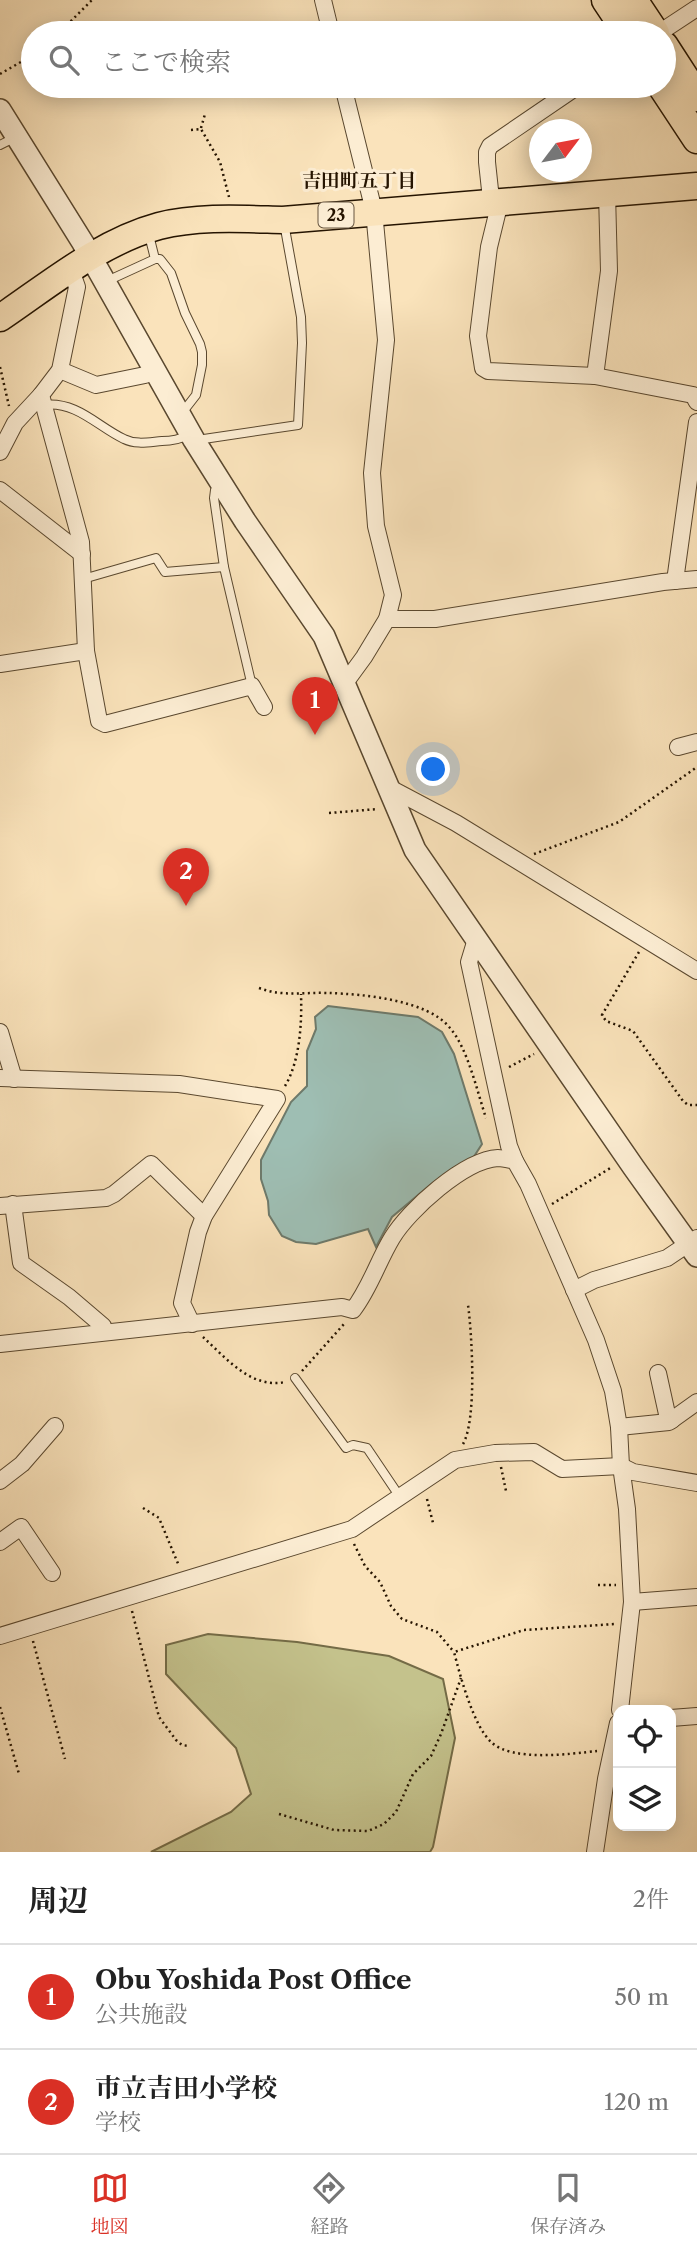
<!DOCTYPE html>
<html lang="ja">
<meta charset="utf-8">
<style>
:root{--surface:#fff;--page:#f6f6f6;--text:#222;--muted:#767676;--line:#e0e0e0;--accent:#d93025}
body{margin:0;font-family:"Libre Caslon Text","Noto Serif JP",serif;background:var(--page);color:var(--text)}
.controls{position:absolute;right:21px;bottom:21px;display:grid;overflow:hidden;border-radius:14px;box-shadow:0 4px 18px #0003}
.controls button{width:63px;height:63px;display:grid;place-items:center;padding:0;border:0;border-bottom:2px solid var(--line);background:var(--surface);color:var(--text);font:35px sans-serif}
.compass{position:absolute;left:529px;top:119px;width:63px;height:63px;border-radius:50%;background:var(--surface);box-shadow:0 4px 18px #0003;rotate:58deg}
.you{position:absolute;left:434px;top:770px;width:24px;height:24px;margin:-18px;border:5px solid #fff;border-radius:50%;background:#1a73e8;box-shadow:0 0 0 10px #1a73e833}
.badge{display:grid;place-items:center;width:46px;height:46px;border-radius:50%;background:var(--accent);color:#fff;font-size:23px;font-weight:700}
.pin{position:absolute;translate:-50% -58px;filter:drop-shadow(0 2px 4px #0008)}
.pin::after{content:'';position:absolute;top:37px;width:24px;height:21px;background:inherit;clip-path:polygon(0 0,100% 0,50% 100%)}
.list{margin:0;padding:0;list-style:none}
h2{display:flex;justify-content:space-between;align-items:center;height:91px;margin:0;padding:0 28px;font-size:30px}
h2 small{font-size:23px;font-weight:400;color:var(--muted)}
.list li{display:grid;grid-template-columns:46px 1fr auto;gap:21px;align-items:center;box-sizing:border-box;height:105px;padding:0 28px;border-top:2px solid var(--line)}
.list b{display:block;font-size:26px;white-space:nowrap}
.list p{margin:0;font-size:23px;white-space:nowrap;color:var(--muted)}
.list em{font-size:23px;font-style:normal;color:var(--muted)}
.icon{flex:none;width:38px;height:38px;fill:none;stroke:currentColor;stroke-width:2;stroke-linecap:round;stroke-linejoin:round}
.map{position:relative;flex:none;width:697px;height:1852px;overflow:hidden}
.search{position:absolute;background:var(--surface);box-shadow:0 4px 18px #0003;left:21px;right:21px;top:21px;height:77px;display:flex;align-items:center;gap:18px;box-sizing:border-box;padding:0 24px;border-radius:38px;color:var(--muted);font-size:26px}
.sheet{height:301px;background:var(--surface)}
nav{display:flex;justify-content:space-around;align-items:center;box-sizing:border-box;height:98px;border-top:2px solid var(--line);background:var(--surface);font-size:19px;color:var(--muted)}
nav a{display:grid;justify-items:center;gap:4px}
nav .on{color:var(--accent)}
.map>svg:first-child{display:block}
.green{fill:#c4c28c;stroke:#746b46;stroke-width:2}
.water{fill:#9ebeb3;stroke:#6e7a6b;stroke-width:2}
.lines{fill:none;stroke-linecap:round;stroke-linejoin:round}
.service-casing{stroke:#5a482f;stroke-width:10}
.minor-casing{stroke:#5a482f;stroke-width:18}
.tertiary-casing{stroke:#5a482f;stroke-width:24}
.primary-casing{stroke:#251400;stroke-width:29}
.trunk-casing{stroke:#251400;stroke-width:31}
.path{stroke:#251400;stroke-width:2.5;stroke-dasharray:2 3.5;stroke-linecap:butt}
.service{stroke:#fcedd3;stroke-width:8}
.minor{stroke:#fcedd3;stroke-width:16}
.tertiary{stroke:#fcedd3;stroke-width:21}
.primary{stroke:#fae3bb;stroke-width:26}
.trunk{stroke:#fae3bb;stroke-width:28}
.labels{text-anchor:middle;stroke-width:6;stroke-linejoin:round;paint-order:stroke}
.shield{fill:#fcedd3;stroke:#66553f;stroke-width:2}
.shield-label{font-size:16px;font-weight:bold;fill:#251400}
.neighbourhood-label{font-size:19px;font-weight:bold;fill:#251400;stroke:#fcedd3}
</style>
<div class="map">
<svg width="697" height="1852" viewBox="0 0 697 1852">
<rect width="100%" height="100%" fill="#fae3bb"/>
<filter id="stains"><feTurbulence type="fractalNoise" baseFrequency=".00286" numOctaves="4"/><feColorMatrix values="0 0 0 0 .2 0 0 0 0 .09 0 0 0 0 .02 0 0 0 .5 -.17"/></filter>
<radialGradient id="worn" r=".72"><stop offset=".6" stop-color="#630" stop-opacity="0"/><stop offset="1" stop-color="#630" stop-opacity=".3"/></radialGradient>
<path class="green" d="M208 1634 297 1642 389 1656 443 1679 455 1738 433 1847 430 1852H151L231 1812 251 1794 236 1748 166 1674V1645Z"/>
<path class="water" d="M328 1006 418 1017 442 1032 454 1054 482 1144 473 1158 455 1167 430 1185 392 1217 376 1247 368 1229 316 1244 296 1242 282 1236 269 1215 268 1201 261 1179V1160L291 1102 307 1086V1051L316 1029 315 1017Z"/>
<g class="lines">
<defs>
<g id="service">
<path d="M0 145 16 137"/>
<path d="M155 259H160L171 273 185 313 200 344 202 352V365L196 395 182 413"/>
<path d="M107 281 155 259 149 235"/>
<path d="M44 405C77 401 98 427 124 439 136 445 149 442 162 441 172 441 179 440 188 435"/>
<path d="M197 440 298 425 302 343 301 317 284 223"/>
<path d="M221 485 215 490 214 498 224 567 252 686"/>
<path d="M83 579 156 558 165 572 224 567"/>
<path d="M295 1378 346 1448 353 1445 367 1448 400 1497"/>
</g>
<g id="minor">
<path d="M323 0 331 33"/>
<path d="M659 33 697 8"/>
<path d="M343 86 374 211 386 340 372 473 376 526 393 595 387 619 364 657 345 683"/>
<path d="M578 86 490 146 487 152V162L490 190 498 210 489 247 478 336 483 368 488 371 595 376 693 395 697 402"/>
<path d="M71 270 77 287 60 370 41 395 81 542 86 651 99 721 105 724 252 686 264 707"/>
<path d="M60 370 96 385 145 375 154 370"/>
<path d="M595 376 609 271 607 193"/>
<path d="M0 452 15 423 41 395"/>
<path d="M0 490 82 554"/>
<path d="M675 581 697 422"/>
<path d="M387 619H435L663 582 697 579"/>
<path d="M0 664 86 651"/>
<path d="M678 747 697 742"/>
<path d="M388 787 456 823 697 971"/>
<path d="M476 939 469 962 509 1146 515 1161"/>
<path d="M0 1032 14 1079"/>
<path d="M0 1078 179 1084 277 1099 204 1216 198 1232 182 1303 192 1324"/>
<path d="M13 1204 21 1263 69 1297 103 1326 104 1332"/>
<path d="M0 1206 106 1198 114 1194 151 1164 204 1216"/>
<path d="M574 1290 594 1280 667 1258 697 1238"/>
<path d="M0 1344 342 1307 353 1310C370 1288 378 1261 392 1238 409 1210 464 1160 498 1158 503 1158 510 1160 515 1161L528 1184 596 1340 613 1391 619 1427 621 1466 627 1509 632 1602 620 1710"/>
<path d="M658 1373 667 1414 672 1420"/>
<path d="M619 1427 669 1422 697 1402"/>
<path d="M0 1481 22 1464 55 1426"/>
<path d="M0 1542 21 1527 52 1573"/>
<path d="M632 1602 697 1597"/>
<path d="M0 1636 352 1529 455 1460 495 1453 534 1452 562 1469 621 1466 633 1472 697 1483"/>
<path d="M671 1718 697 1716"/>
<path d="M595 1852 606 1779 618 1723"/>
</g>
<path id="tertiary" d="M0 110 83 243 194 440 245 521 324 636 415 850 634 1168 697 1256"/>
<path id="primary" d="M0 318C49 285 100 242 159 226 199 216 243 219 283 220L697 186"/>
<g id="trunk">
<path d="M606 0 628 33"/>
<path d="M633 0 655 33"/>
<path d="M664 46 697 97"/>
<path d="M662 86 697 139"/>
</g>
</defs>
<use href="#service" class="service-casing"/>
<use href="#minor" class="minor-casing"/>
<use href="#tertiary" class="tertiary-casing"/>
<use href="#primary" class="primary-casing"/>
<use href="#trunk" class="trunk-casing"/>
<g class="path">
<path d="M59 33 92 0"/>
<path d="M0 74 33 55"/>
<path d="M201 128 205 114"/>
<path d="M191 130 201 129 220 162 229 197"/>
<path d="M0 367 9 406"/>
<path d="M329 813 378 809"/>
<path d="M534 854 619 822 697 767"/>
<path d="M639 952 602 1015 606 1021 633 1031 683 1101 688 1105H697"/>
<path d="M259 988C283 997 304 992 328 993 363 994 428 1000 450 1028 468 1049 477 1091 486 1118"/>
<path d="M509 1067 534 1054"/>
<path d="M285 1086C300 1061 302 1023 301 994"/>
<path d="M552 1204 612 1167"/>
<path d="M203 1337C226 1358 251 1389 285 1382"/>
<path d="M302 1371 344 1324"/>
<path d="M463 1444C477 1420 472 1334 468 1305"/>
<path d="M501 1467 506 1491"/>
<path d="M427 1499 433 1523"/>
<path d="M143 1508 159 1518 179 1566"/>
<path d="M354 1544 365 1566 380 1582 391 1606 402 1619 437 1632 454 1652"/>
<path d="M598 1585H616"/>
<path d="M132 1611 159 1717 176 1740 182 1745 189 1746"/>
<path d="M33 1641 65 1759"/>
<path d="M0 1707 19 1774"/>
<path d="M597 1751C570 1754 512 1762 491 1742 473 1725 460 1675 454 1652L524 1630 615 1624"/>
<path d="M279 1814 334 1830 368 1831 384 1824 396 1812 413 1774 431 1756 441 1734 461 1678"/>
</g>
<use href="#service" class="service"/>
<use href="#minor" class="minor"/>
<use href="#tertiary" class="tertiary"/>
<use href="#primary" class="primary"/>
<use href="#trunk" class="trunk"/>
</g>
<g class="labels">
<rect class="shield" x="318.5" y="202.5" width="35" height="25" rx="5"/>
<g class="shield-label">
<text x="336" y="221">23</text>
</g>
<g class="neighbourhood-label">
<text x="359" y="187">吉田町五丁目</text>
</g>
</g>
<rect width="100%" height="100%" filter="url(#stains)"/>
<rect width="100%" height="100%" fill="url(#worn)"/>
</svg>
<div class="controls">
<button><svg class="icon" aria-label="locate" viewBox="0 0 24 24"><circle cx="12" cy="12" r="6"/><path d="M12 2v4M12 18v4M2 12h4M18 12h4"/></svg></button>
<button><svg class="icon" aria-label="layers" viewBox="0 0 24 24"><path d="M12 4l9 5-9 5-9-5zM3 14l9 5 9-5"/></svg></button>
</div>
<svg class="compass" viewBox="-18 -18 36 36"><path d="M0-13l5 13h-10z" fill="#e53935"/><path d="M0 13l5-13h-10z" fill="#767676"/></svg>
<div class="you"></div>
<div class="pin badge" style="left:315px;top:735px">1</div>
<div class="pin badge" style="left:186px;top:906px">2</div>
<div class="search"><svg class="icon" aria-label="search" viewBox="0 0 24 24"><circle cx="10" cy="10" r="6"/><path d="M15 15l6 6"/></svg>ここで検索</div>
</div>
<section class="sheet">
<h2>周辺<small>2件</small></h2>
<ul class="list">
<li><span class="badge">1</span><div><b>Obu Yoshida Post Office</b><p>公共施設</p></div><em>50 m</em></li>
<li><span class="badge">2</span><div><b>市立吉田小学校</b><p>学校</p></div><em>120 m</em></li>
</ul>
</section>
<nav>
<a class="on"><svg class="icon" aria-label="map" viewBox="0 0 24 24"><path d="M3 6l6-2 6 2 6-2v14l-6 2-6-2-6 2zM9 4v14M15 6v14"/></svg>地図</a>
<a><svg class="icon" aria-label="directions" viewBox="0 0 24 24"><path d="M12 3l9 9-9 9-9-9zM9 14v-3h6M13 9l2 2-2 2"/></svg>経路</a>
<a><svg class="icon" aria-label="saved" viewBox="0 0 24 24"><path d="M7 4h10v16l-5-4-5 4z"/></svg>保存済み</a>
</nav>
